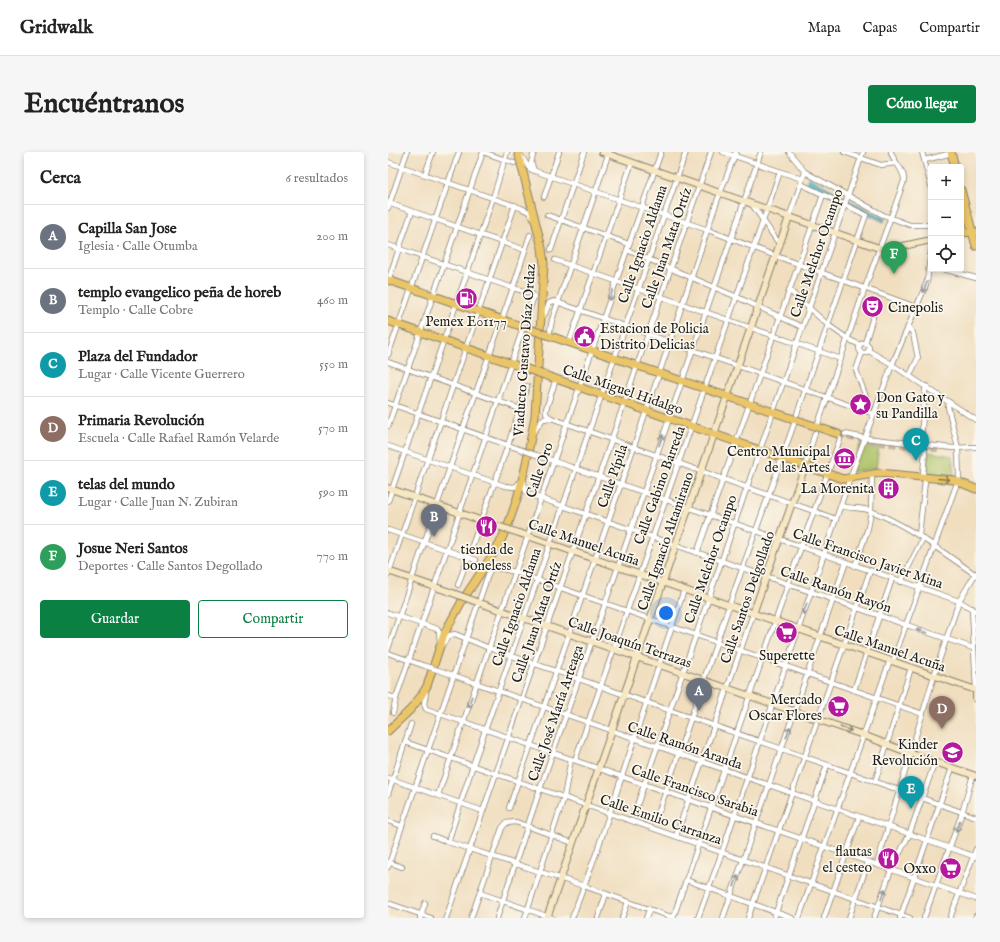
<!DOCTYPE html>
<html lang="es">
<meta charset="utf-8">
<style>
:root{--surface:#fff;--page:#f6f6f6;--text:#222;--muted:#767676;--line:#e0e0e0;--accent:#0b8043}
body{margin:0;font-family:"IM FELL English",serif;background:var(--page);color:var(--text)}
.controls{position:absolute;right:12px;top:12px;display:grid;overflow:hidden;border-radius:4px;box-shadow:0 2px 6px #0003}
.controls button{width:36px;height:36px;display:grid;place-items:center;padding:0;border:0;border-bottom:1px solid var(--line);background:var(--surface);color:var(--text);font:20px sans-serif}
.you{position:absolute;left:278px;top:461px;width:14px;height:14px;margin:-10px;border:3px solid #fff;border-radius:50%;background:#1a73e8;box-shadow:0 0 0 6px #1a73e833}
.badge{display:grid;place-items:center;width:26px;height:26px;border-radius:50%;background:var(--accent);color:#fff;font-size:13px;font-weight:700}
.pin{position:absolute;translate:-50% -33px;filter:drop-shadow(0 1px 2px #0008)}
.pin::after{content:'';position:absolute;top:21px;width:14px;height:12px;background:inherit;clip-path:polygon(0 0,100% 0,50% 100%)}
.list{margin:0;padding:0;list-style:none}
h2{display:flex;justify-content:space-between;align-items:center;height:52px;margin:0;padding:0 16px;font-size:17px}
h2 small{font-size:13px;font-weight:400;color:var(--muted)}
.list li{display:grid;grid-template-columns:26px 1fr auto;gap:12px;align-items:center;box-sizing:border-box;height:64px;padding:0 16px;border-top:1px solid var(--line)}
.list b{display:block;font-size:15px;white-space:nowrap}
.list p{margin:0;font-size:13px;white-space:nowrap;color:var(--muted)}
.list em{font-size:13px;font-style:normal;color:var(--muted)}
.actions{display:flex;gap:8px;padding:12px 16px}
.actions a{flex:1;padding:9px 0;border:1px solid var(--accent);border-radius:4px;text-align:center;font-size:14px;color:var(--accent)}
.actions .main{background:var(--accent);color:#fff}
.icon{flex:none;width:22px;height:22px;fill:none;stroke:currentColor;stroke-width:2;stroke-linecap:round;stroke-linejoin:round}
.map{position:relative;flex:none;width:588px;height:766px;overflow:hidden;border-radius:4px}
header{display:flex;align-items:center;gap:24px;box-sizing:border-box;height:56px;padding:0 20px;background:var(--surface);border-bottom:1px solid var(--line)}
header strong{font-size:19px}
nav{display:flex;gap:22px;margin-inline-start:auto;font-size:14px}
.intro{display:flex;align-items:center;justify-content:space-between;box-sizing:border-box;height:96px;padding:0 24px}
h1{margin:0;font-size:28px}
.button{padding:10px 18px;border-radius:4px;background:var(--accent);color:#fff;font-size:14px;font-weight:700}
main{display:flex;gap:24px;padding:0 24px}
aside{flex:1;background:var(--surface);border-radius:4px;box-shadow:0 2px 6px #0003}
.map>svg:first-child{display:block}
.green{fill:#adc368;stroke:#647042}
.water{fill:#4ab5c7;stroke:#336872}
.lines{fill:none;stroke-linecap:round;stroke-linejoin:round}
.primary-tunnel{stroke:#c6b79e;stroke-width:7;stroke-dasharray:7 3.5;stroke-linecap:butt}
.street-casing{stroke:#867d6e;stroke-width:6}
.secondary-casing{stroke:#867d6e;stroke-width:8}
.primary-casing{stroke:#867d6e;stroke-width:9}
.street{stroke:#fff;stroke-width:4.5}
.secondary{stroke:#f7e8c3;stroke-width:6}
.primary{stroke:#ebc669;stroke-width:7}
.street-bridge-casing{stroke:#867d6e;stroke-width:6;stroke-linecap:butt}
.secondary-bridge-casing{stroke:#867d6e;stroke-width:8;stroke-linecap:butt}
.primary-bridge-casing{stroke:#867d6e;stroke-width:9;stroke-linecap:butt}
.street-bridge{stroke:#fff;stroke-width:4.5}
.secondary-bridge{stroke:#f7e8c3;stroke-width:6}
.primary-bridge{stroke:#ebc669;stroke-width:7}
.oneway{stroke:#999}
.oneway2{stroke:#847142}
.oneway3{stroke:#948c78}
.labels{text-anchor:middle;stroke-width:3.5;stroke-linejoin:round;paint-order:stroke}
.street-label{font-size:14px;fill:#1c1c1c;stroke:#fbf7ec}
.poi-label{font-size:14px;fill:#1c1c1c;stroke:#fbf7ec;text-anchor:end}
</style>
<header>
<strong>Gridwalk</strong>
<nav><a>Mapa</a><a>Capas</a><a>Compartir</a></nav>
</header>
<div class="intro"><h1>Encuéntranos</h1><a class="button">Cómo llegar</a></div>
<main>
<aside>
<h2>Cerca<small>6 resultados</small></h2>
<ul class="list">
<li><span class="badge" style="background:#6b7280">A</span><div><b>Capilla San Jose</b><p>Iglesia · Calle Otumba</p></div><em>200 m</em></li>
<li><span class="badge" style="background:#6b7280">B</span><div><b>templo evangelico peña de horeb</b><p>Templo · Calle Cobre</p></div><em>460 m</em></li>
<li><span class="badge" style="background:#0f9aa8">C</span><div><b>Plaza del Fundador</b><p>Lugar · Calle Vicente Guerrero</p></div><em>550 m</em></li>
<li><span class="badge" style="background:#8d6e63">D</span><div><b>Primaria Revolución</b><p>Escuela · Calle Rafael Ramón Velarde</p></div><em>570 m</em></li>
<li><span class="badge" style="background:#0f9aa8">E</span><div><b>telas del mundo</b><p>Lugar · Calle Juan N. Zubiran</p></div><em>590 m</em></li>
<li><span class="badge" style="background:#2e9e5b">F</span><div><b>Josue Neri Santos</b><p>Deportes · Calle Santos Degollado</p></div><em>770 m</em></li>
</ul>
<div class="actions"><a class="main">Guardar</a><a>Compartir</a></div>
</aside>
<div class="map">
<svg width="588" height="766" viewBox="0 0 588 766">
<rect width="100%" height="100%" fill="#fbf7ec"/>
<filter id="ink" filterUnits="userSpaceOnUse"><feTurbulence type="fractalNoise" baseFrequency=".025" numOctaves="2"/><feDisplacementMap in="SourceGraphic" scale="8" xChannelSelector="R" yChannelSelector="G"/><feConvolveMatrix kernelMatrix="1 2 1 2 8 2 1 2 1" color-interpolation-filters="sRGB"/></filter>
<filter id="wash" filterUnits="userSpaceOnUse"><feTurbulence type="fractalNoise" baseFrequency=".012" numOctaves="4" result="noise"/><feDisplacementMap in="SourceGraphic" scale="16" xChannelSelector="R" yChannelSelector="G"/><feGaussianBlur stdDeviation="0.9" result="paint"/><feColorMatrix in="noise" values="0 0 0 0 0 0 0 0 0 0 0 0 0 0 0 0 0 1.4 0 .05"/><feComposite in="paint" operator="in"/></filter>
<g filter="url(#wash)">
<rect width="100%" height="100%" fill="#f0debf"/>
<g class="green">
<path d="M472 293 491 294 488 316 463 320Z"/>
<path d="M541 300 564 304 566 324 538 321Z"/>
</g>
<g class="water">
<path d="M420 25 455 44 453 49 418 31Z"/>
<path d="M460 48H462L497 67 496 70 460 52Z"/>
</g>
</g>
<g filter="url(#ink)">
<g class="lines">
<path class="primary-tunnel" d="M450 282 487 290 552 297"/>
<defs>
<g id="street">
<path d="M335 0 414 27"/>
<path d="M401 0 417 20 495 63 522 73H543"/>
<path d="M456 0 493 13 508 11"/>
<path d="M534 0 543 34"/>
<path d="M132 2 141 16 144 18 320 78 388 104 528 155"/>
<path d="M537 8 564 1"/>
<path d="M0 10 133 56 141 60 145 65"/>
<path d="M146 18 143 11 146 0"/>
<path d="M37 22 45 0"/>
<path d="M156 45 171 0"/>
<path d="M0 51 137 98"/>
<path d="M363 51 392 93"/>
<path d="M0 56 19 0"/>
<path d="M159 63 241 92"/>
<path d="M401 65 417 20"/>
<path d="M0 93 125 136 143 141 146 144 8 546 5 561"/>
<path d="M163 98 196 0"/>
<path d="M239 98 349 145 414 175"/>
<path d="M167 108 453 207"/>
<path d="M555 117 588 126"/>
<path d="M0 129 24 59"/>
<path d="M401 138 440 173 460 187"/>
<path d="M153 165 157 162 161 151 166 149 486 262"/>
<path d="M520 175 525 181 530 206 522 223"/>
<path d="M161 184 164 168 221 0"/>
<path d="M462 188 472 193"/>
<circle cx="476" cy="196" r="5"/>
<path d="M181 191 244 10"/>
<path d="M477 191 485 165"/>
<path d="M481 199 502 211"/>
<path d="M474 201 468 218 482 256"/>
<path d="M0 203 71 0"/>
<path d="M0 210 132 257"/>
<path d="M506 214 588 268"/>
<path d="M168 227 158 257V262L163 266 448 367"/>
<path d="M561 250 560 255 570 296 571 326"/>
<path d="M0 251 134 298"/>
<path d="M409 262 478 63 413 32"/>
<path d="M430 272 477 136 516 29C517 18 506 11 503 0"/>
<path d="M0 274 95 0 126 11"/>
<path d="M145 281 155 267 163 266"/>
<path d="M457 282 477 286 565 296 588 295"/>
<path d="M0 294 117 334 127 335 133 329"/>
<path d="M148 303 571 449 588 459"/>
<path d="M417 314 427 281"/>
<path d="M535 322 537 299 533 294V288L537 238 539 234"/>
<path d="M135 326 138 340 143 343 585 496"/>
<path d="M0 349 105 46 119 0"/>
<path d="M453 354C463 357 474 355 483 359 522 374 554 400 588 423"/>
<path d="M0 378 88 408"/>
<path d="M531 383 537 329"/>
<path d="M309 401 435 43"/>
<path d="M467 414 480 376 483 359 484 324"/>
<path d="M0 423 127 53"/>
<path d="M513 430 535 386"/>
<path d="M70 433 120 293 139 234"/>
<path d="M584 456 588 538"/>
<path d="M0 461 49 477 51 480 52 490"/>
<path d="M54 493 62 483 67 482 101 496 394 597 588 665"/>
<path d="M0 497 75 277 125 136 142 83"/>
<path d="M0 501 37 514"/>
<path d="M505 509 569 331"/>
<path d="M53 519 588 705"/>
<path d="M36 538 38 541 36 552 38 557 588 747"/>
<path d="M466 538 504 427"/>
<path d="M0 544 8 546"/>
<path d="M17 590 522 766"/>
<path d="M187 608 392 20"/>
<path d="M0 626 95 659"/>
<path d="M487 630 523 516"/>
<path d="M0 642 23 572"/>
<path d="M50 643 273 0"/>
<path d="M121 656 271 222 328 52 348 0"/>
<path d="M246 662 475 0"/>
<path d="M268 668 341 454 406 272"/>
<path d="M0 669 14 674"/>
<path d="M45 684 60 690 196 734 286 766"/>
<path d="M288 684 365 462"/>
<path d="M60 690 85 613 298 0"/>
<path d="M0 710 14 715"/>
<path d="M489 712 546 524 571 449 588 421"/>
<path d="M0 715 101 420 104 416 115 417 127 420 535 562"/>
<path d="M298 728 404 766"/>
<path d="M92 741 164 766"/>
<path d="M0 751 43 766"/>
<path d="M32 766 37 751"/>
<path d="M58 766 323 0"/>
<path d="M83 766 114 676 118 671 128 670 185 691"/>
<path d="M109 766 152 637 230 415 373 0"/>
<path d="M137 766 176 645 183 607"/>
<path d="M184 766 209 699 296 438"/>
<path d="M210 766 218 742"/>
<path d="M234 766 240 750"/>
<path d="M258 766 261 758"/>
<path d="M285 766 413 395 452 287"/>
<path d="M310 766 334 700 462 326 504 213 539 130 543 97"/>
<path d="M335 766 458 410"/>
<path d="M360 766 482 419"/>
<path d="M386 766 439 613"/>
<path d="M411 766 502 508"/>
<path d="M436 766 471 665"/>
<path d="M461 766 480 710"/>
<path d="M486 766 503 718 521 683 547 610"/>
<path d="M512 766 564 616"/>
<path d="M536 766 574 661 585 623"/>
<path d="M562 766 588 697"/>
<path d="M587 766 588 764"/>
</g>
<g id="secondary">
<path d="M214 0 491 96 501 97 543 88"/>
<path d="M0 336 106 373"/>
<path d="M134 382 588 538V547"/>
<path d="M0 419 62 440"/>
<path d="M89 450 475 583 524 602 588 624"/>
<path d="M365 462 417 314"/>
<path d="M159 766 401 65"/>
</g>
<g id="primary">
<path d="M563 0 567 15"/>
<path d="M573 38 588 94"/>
<path d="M573 81 588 80"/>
<path d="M0 128 144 178"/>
<path d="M0 169 139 217"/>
<path d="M159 183 450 282"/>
<path d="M165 226 455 327 491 321 566 328 588 337"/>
<path d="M0 579 22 558 33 544 39 534 56 482 74 449 111 393 120 373 128 350 137 317 147 264 156 112 154 96 130 0"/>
</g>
</defs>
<use href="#street" class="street-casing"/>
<use href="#secondary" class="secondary-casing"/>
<use href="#primary" class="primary-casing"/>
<use href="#street" class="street"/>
<use href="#secondary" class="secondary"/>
<use href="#primary" class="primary"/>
<defs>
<g id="street-bridge">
<path d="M134 298 148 303"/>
<path d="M37 514 53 519"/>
</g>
<g id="secondary-bridge">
<path d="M106 373 134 382"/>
<path d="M62 440 89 450"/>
</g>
<g id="primary-bridge">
<path d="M144 178 159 183"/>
<path d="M139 217 165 226"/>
</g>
</defs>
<use href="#street-bridge" class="street-bridge-casing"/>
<use href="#secondary-bridge" class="secondary-bridge-casing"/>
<use href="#primary-bridge" class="primary-bridge-casing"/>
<use href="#street-bridge" class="street-bridge"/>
<use href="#secondary-bridge" class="secondary-bridge"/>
<use href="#primary-bridge" class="primary-bridge"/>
</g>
<defs><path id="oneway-shaft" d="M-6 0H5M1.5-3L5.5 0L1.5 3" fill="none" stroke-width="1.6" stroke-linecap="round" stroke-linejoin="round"/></defs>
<g class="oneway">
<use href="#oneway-shaft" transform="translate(537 135) rotate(113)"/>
<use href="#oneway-shaft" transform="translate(223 143) rotate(109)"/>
<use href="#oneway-shaft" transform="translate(273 288) rotate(-71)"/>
<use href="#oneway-shaft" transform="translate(417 457) rotate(109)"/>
<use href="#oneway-shaft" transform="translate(534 479) rotate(-161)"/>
<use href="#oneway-shaft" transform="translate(82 550) rotate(109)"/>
<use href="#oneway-shaft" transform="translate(400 580) rotate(-71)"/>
<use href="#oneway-shaft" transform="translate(570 674) rotate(109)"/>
<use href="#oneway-shaft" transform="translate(348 729) rotate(-70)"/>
<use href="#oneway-shaft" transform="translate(495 742) rotate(-71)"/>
</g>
<use class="oneway2" href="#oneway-shaft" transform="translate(556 327) rotate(5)"/>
<use class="oneway3" href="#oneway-shaft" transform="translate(458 577) rotate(18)"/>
</g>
<defs>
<symbol id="fuel-disc" viewBox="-11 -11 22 22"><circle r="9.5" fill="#b5179e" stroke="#fbf7ec"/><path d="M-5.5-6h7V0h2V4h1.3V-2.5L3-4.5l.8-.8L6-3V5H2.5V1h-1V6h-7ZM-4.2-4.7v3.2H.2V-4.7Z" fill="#fff"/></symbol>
<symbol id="theatre-disc" viewBox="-11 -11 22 22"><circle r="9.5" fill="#b5179e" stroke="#fbf7ec"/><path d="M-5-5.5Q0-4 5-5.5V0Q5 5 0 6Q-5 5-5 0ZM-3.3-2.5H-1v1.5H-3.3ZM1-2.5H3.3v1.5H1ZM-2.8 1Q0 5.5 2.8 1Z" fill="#fff"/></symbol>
<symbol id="civic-disc" viewBox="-11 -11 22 22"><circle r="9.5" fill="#b5179e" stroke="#fbf7ec"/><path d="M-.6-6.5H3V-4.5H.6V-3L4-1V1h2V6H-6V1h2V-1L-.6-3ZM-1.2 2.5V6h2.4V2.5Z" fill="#fff"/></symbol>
<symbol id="sight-disc" viewBox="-11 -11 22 22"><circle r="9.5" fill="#b5179e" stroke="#fbf7ec"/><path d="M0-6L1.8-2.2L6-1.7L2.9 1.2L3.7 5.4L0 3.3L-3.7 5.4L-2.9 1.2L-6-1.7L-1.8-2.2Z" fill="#fff"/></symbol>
<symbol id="museum-disc" viewBox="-11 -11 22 22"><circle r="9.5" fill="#b5179e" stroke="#fbf7ec"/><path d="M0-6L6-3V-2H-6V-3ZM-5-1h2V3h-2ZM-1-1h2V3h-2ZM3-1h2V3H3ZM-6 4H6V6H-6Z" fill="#fff"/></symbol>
<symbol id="building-disc" viewBox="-11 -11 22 22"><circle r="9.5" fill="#b5179e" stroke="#fbf7ec"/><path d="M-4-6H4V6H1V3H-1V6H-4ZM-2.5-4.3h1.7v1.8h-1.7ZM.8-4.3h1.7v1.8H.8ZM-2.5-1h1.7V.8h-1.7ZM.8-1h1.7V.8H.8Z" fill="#fff"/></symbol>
<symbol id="restaurant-disc" viewBox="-11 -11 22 22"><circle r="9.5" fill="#b5179e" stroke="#fbf7ec"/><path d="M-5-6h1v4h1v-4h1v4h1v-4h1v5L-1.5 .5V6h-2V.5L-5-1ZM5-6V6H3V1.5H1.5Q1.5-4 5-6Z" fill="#fff"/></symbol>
<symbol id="supermarket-disc" viewBox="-11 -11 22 22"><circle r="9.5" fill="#b5179e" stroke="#fbf7ec"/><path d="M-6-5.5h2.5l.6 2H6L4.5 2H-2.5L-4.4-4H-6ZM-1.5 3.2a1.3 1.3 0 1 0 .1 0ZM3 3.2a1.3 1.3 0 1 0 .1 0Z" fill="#fff"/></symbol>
<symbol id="school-disc" viewBox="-11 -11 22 22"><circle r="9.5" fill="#b5179e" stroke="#fbf7ec"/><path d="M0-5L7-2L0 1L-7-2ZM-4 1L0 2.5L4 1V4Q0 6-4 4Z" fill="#fff"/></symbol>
</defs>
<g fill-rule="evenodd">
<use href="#fuel-disc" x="66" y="134" width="25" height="25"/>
<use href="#theatre-disc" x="472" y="142" width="25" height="25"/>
<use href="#civic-disc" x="184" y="172" width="25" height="25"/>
<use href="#sight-disc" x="460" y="240" width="25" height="25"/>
<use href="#museum-disc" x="444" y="294" width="25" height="25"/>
<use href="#building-disc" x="488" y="324" width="25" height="25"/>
<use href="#restaurant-disc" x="86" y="362" width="25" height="25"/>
<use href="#supermarket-disc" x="386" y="468" width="25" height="25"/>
<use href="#supermarket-disc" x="438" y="542" width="25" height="25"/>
<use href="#school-disc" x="552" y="588" width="25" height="25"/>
<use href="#restaurant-disc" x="488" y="694" width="25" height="25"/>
<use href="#supermarket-disc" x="550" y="704" width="25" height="25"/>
</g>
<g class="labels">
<g class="street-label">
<text transform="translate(254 92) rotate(-71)" y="5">Calle Ignacio Aldama</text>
<text transform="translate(278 96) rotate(-71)" y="5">Calle Juan Mata Ortíz</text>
<text transform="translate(428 101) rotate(-71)" y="5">Calle Melchor Ocampo</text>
<text transform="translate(136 198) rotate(-86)" y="5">Viaducto Gustavo Díaz Ordaz</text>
<text transform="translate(235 237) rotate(19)" y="5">Calle Miguel Hidalgo</text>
<text transform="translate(151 318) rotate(-71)" y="5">Calle Oro</text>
<text transform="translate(224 324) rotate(-71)" y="5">Calle Pípila</text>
<text transform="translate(271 333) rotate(-70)" y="5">Calle Gabino Barreda</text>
<text transform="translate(277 389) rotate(-71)" y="5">Calle Ignacio Altamirano</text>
<text transform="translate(196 390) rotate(19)" y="5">Calle Manuel Acuña</text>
<text transform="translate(480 406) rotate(19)" y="5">Calle Francisco Javier Mina</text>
<text transform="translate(322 407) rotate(-71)" y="5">Calle Melchor Ocampo</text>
<text transform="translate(448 437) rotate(19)" y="5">Calle Ramón Rayón</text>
<text transform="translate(359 445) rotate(-71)" y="5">Calle Santos Delgollado</text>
<text transform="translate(128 455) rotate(-71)" y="5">Calle Ignacio Aldama</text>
<text transform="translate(148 470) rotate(-71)" y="5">Calle Juan Mata Ortíz</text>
<text transform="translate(242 490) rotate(19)" y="5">Calle Joaquín Terrazas</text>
<text transform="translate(502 496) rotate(19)" y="5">Calle Manuel Acuña</text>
<text transform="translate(167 561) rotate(-71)" y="5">Calle José María Arteaga</text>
<text transform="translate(297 593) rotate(19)" y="5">Calle Ramón Aranda</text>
<text transform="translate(307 638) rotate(19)" y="5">Calle Francisco Sarabia</text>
<text transform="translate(273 667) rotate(19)" y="5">Calle Emilio Carranza</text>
</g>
<g class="poi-label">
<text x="500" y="160" text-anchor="start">Cinepolis</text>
<text x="78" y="174" text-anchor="middle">Pemex E01177</text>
<text x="212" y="181" text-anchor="start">Estacion de Policia<tspan x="212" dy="16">Distrito Delicias</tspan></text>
<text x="488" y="250" text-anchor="start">Don Gato y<tspan x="488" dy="16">su Pandilla</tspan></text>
<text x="442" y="304">Centro Municipal<tspan x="442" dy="16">de las Artes</tspan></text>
<text x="486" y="341">La Morenita</text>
<text x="99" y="402" text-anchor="middle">tienda de<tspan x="99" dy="16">boneless</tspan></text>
<text x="399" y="508" text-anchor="middle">Superette</text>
<text x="434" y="552">Mercado<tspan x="434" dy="16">Oscar Flores</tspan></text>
<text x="550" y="597">Kinder<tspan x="550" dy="16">Revolución</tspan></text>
<text x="484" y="704">flautas<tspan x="484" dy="16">el cesteo</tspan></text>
<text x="548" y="721">Oxxo</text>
</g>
</g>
</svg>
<div class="controls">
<button>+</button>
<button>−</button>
<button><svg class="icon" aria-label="locate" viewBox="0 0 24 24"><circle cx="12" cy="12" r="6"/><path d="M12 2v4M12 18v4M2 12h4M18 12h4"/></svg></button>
</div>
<div class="you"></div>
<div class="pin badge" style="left:311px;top:559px;background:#6b7280">A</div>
<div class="pin badge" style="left:46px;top:385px;background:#6b7280">B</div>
<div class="pin badge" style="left:528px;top:309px;background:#0f9aa8">C</div>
<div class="pin badge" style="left:554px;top:577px;background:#8d6e63">D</div>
<div class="pin badge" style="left:523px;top:657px;background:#0f9aa8">E</div>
<div class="pin badge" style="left:506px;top:122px;background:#2e9e5b">F</div>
</div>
</main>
